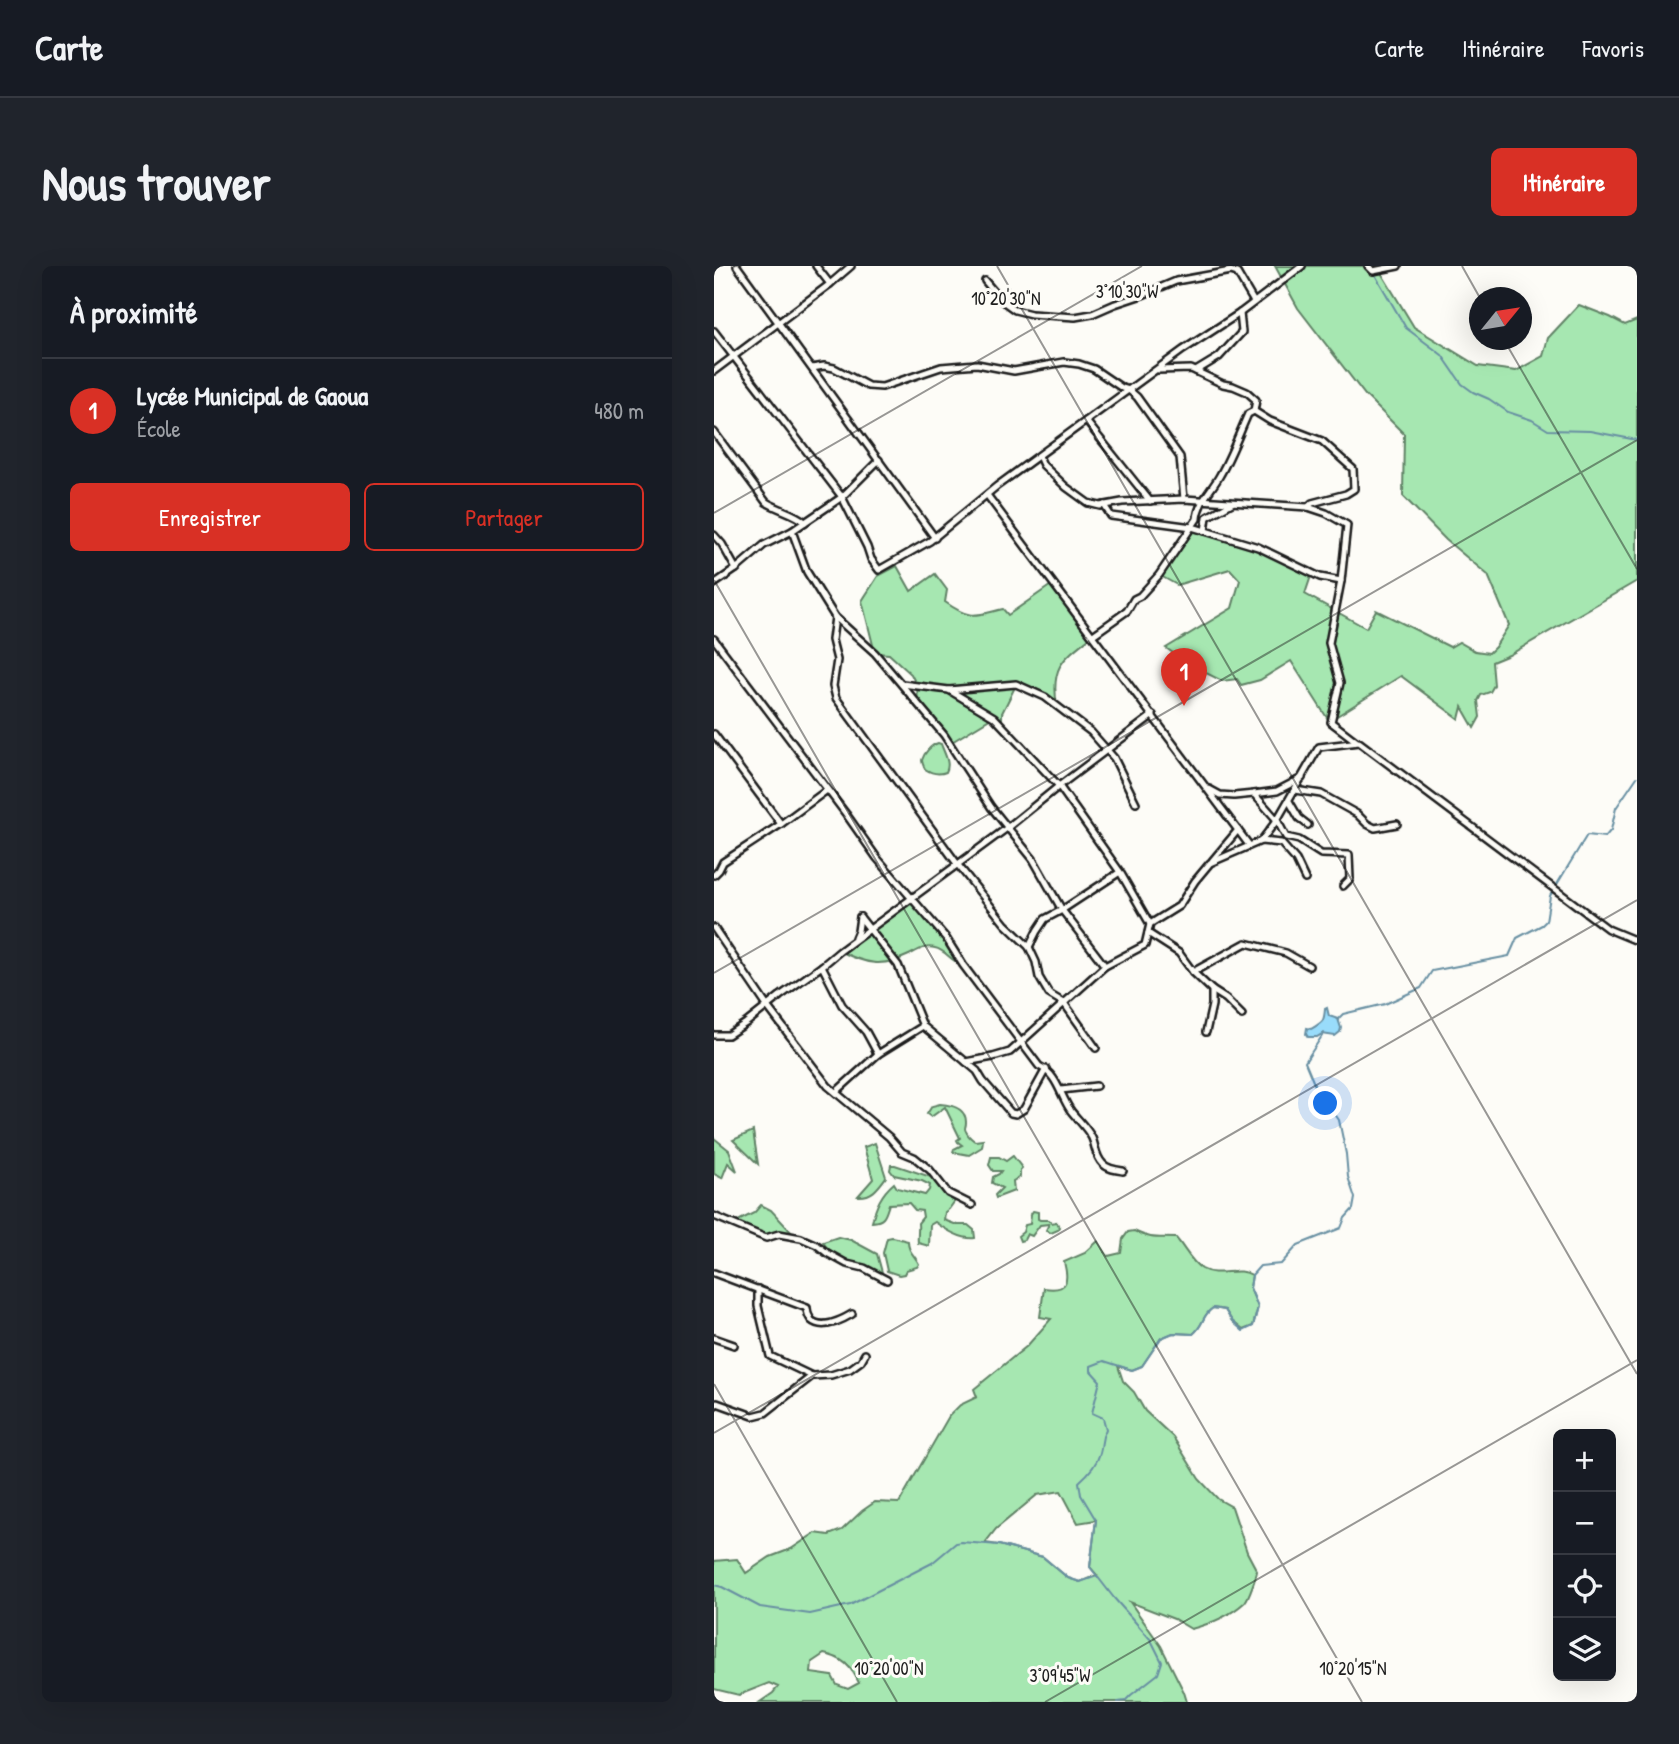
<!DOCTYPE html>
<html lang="fr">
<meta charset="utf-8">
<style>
:root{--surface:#171b24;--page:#20242c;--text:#f1f3f6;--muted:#9ea1a6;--line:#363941;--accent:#d93025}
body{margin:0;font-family:"Patrick Hand",sans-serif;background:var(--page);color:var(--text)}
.controls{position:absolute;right:21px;bottom:21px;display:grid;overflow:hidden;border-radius:10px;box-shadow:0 7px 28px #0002}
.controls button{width:63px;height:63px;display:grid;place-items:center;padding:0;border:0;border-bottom:2px solid var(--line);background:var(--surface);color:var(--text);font:35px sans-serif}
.compass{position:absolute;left:755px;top:21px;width:63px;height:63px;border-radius:50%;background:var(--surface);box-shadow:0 7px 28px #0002;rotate:60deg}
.you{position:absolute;left:612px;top:838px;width:24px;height:24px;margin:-18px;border:5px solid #fff;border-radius:50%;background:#1a73e8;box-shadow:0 0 0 10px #1a73e833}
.badge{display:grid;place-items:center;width:46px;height:46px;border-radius:50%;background:var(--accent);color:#fff;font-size:23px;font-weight:700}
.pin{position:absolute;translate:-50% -58px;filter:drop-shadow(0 2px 4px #0008)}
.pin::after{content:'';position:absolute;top:37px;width:24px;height:21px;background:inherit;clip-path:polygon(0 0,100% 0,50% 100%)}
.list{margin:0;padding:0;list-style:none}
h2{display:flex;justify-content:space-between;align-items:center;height:91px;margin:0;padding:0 28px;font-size:30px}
h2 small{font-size:23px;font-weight:400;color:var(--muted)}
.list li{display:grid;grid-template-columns:46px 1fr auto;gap:21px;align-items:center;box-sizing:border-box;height:105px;padding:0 28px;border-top:2px solid var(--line)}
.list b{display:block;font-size:26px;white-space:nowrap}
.list p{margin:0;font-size:23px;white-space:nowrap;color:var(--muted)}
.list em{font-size:23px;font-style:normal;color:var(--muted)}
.actions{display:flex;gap:14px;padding:21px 28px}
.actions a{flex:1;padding:16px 0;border:2px solid var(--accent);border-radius:10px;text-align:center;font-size:24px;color:var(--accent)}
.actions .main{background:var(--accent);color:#fff}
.icon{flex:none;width:38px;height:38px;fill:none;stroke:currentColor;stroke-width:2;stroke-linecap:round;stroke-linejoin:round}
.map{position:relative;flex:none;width:923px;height:1436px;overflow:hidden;border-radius:10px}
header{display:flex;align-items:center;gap:42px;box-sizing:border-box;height:98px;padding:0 35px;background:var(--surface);border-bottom:2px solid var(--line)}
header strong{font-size:33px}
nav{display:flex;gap:38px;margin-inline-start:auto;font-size:24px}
.intro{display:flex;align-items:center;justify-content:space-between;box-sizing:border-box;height:168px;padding:0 42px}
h1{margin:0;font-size:49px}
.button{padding:18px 32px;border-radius:10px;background:var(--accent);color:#fff;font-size:24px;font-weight:700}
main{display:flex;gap:42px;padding:0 42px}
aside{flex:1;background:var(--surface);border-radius:10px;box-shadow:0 7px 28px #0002}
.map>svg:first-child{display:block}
.green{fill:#a6e7b1;stroke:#618266;stroke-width:2;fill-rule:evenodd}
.water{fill:#99dcfb;stroke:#678fa2;stroke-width:2}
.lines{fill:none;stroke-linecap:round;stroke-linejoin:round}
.stream{stroke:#678fa2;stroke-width:2}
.minor-casing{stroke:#1c1c1c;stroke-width:10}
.minor{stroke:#fdfcf7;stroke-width:5}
.ticks{fill:none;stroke:#1c1c1c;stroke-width:2;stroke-opacity:0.45}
.ticks-label{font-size:18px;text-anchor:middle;fill:#1c1c1c;stroke:#fdfcf7;stroke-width:6;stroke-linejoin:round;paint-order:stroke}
</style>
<header>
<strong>Carte</strong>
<nav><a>Carte</a><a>Itinéraire</a><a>Favoris</a></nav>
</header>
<div class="intro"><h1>Nous trouver</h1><a class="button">Itinéraire</a></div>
<main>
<aside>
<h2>À proximité<small></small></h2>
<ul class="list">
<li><span class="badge">1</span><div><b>Lycée Municipal de Gaoua</b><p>École</p></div><em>480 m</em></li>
</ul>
<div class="actions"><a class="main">Enregistrer</a><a>Partager</a></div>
</aside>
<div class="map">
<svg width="923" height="1436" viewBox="0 0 923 1436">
<rect width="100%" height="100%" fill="#fdfcf7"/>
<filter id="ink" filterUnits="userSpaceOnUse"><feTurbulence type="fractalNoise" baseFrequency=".0143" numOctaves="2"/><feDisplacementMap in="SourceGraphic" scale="14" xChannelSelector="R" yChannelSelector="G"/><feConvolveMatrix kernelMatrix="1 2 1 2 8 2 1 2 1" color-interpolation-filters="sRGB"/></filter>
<g filter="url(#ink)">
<g class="green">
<path d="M561 0H663L700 61 764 100 802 105 829 90 834 72 865 39 896 51 911 59 923 54V315L795 389 778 396 780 419 776 426 767 429 764 435 766 451 760 462 748 441 745 453 687 410 615 455 577 395 546 414 527 419 523 413 508 415 476 399 452 382 518 342 526 314 516 303 463 319 445 309 478 261 544 281 598 307 591 328 652 362 662 344 736 381 745 376 761 385 775 387 781 381 795 359 774 309 732 274 689 230 690 168 651 129 584 42Z"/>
<path d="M183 300 197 325 221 308 233 324 231 336C257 354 259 350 289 343L294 349 340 317 379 369C350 392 336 399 343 440L302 419 288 447V459L279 451 236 477 204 437 203 420 197 408 175 388 161 387 148 335 164 310Z"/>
<path d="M224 477 227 478C230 487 237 497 232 506 224 509 217 507 211 503 210 501 208 496 208 494 210 487 217 479 224 477Z"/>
<path d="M197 633 218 655 249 699C237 696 232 684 221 682 211 679 203 685 195 689 168 702 151 698 126 685Z"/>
<path d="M226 838C238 839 252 842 252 856 252 863 249 861 253 867 254 870 259 874 261 875L269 874 268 881 255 889 239 886 240 883 248 879 244 876 243 874 246 872 231 841 217 851 213 848 218 840Z"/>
<path d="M39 865 44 898 19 874Z"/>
<path d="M0 872 15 884 23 905 14 897 8 912 0 908Z"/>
<path d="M161 877 172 911C164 922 158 931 144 930L159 913 150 881Z"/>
<path d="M299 890 308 902 306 904V911L299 915 300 925 282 932 281 929 288 922 278 917 279 911 285 908 287 905H279L275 899 277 891H285L292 895Z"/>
<path d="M177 899H181L223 913 228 920 243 932 235 943 231 946 230 954 243 959H254L260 964 261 972C248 974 232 964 221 956L216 959 215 980 204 977C203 970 205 964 204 957L209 951 208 945 201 944 195 937 175 938C171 950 171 955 158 956 162 940 167 928 180 917L183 922 211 929 215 924 216 919 208 915 180 909 176 904Z"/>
<path d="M47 939 57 944 80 969 52 970 20 957 40 947Z"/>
<path d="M319 945 324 946V953L326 954H335L338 957 342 956 346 961 344 964 337 967 332 964 335 958 326 959 318 970 313 968 310 974 306 975 304 970 309 966 311 959 316 958 317 948Z"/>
<path d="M420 965C439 974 443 971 462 972 470 981 477 996 488 1003 504 1012 523 1000 538 1009L536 1022 544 1041 539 1060 529 1064 518 1055 511 1044 499 1042C487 1050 491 1058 479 1068L459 1067 447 1072 428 1100 418 1104 404 1100 409 1115 420 1126 431 1145 459 1171 485 1213 504 1233 518 1241 533 1286 543 1305C542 1311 535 1331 531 1336 516 1350 496 1358 477 1363L460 1353 416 1336 447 1380 470 1426 473 1436H46L59 1427 64 1421 55 1417 25 1429 0 1423V1295L23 1293 32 1307 56 1291 77 1283 101 1267 115 1269 128 1264 148 1245 161 1236 185 1237 235 1150 246 1139 263 1131 260 1123 313 1080 337 1053 326 1051 330 1022C354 1026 355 1015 350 996L371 987 384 975 394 990 407 987 409 973 414 966ZM347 1225 364 1257 382 1254 376 1301 383 1309 366 1316 354 1312 329 1291 285 1279 271 1277 282 1263 323 1229ZM110 1388C128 1391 138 1401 145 1417L134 1423 123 1419 118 1410 97 1407 98 1396Z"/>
<path d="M124 971 137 974 163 988 169 1010C154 1002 116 991 109 976Z"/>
<path d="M178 971 194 975C194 986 200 988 205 998L203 1001 192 1004 190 1008 185 1009 173 1005 169 987 173 972Z"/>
</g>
<path class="water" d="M613 742 615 750 624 753 627 762 626 766 621 770 608 768 603 771H594L592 768 593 762 597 763C609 756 610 756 611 743Z"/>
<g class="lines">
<g class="stream">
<path d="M660 7 692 62 728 89 748 118 759 126 775 133 794 146 818 154 834 164 876 165 923 174"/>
<path d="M842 620 873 569 891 571 897 564 902 542 923 511"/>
<path d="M624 753 629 748 671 738 707 722 718 705 795 690 803 672 828 659 832 655 836 630 839 624"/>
<path d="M0 1319 8 1321 46 1341 96 1348 136 1339 218 1297 242 1277 247 1276 285 1279 329 1291 354 1312 366 1316 383 1310"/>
<path d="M404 1436 411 1435 417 1429 444 1408 448 1396 437 1374 400 1332 376 1301 382 1254 367 1229 365 1216C373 1209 383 1198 386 1187 389 1176 386 1175 392 1163L389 1152 378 1147 386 1115 377 1105V1100L390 1095 418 1104 428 1100 447 1072 459 1067 479 1068C491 1058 487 1050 499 1042L511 1044 518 1055 529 1065 539 1060 544 1041 536 1022 538 1009 546 1000 567 998 584 979 627 962 631 952 639 943 641 932 634 911 632 888 625 854 601 820 591 796 610 767"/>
</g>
<defs>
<g id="minor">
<path d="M23 0 221 272"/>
<path d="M102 0 116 18"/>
<path d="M654 0 659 5 684 0"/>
<path d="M271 15 287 34 301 44 317 48 361 51 378 48 401 38 431 28 462 15 517 5 523 7 540 36"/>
<path d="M0 65 128 231 153 281 157 293 165 304 216 275 283 220 469 84 526 47 588 0"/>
<path d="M98 102 110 100 120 102 154 120 168 121 227 101 263 98 300 105 350 96 365 98 380 103 408 122 415 124 423 131 466 191 470 233"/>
<path d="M0 105 116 18 137 0"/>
<path d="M482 105 505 91 528 66 526 47"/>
<path d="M540 145 556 155 608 175 639 203 640 223 632 228 598 237 594 241"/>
<path d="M372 155 436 235"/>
<path d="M0 166 52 236C65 244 81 247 91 256"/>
<path d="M325 190 329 199 352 221 374 237 386 240 408 236 470 233 594 241 612 247 633 259 627 315 615 377 626 417 617 456 642 475"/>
<path d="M273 229 535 579"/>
<path d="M390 239 397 250 478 261 544 281 606 311 627 315"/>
<path d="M78 265 93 306 121 351 161 387 230 469 277 541 319 593 348 644 391 700"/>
<path d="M491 265 493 251 518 237"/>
<path d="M0 269 8 278 22 303"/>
<path d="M0 318 22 303 50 279 78 265 128 231 165 194"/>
<path d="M121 351 118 374 123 394 119 420 122 432 244 599 291 658 315 681 322 696 325 711 335 728 350 737 382 782"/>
<path d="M379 369 413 345 420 333 426 330 445 309 483 253C484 236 498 224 506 209 517 190 525 168 534 148L540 145 542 134 533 126 519 120 509 118 477 103 444 104"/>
<path d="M0 373 132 548 163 592 232 672 249 699 325 800C344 809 346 830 357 845 364 854 373 862 378 872 382 881 381 890 389 898 394 903 402 904 409 905"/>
<path d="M188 418 235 424 280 451 345 520 406 606 436 658 431 679 391 700 296 786 279 791 252 796"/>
<path d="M235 424 302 418 331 431 377 466 400 492 422 537"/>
<path d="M0 468 67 558"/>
<path d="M495 523 506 529 520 530 540 528 563 525 588 512"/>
<path d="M581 524 607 528 643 548 653 558 661 562 683 558"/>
<path d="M540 528 563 554 572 571 585 574 607 588 635 589 636 613 629 620"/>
<path d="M575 535 585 552 594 559"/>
<path d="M547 575 567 577 582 594 591 613"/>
<path d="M498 595 524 564"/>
<path d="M0 609 5 604 9 596 67 558 113 524"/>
<path d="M146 651 184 699 209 760 263 805 269 815 297 847 302 848 310 843 332 803"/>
<path d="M436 658 465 640 481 615 496 597 547 575 563 554 605 481 645 476 894 663 923 675"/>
<path d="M0 662 53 740 114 820 175 871 188 886 200 891 216 904 234 927 258 939"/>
<path d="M434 667 465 687 479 706 498 724 512 733 528 749"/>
<path d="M141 672 144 665 146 651"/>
<path d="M315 681 323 665 331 653 348 644 406 606"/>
<path d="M108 700 128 739 152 766 164 788"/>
<path d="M479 706 532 677 572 687 595 700"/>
<path d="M492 766 498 739V724"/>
<path d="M0 769H14L32 757 66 730 108 700 126 685 293 562 345 520 439 449"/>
<path d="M347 824 382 820"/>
<path d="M122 826 164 788 209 760"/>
<path d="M0 950 52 972 65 968 87 972 103 979 113 987 133 998 150 1002 173 1014"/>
<path d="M0 1007 93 1042C93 1045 95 1051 97 1054 108 1064 128 1054 138 1048"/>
<path d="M44 1023V1040L56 1090 98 1110"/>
<path d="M0 1072 20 1079"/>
<path d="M0 1140 3 1137 39 1150 51 1147 98 1110 117 1109 136 1103 147 1095 151 1088"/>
</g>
</defs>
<use href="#minor" class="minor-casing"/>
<use href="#minor" class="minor"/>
</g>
</g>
<path class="ticks" d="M283 0 923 1108M748 0 766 32M790 74 923 303M0 247 428 0M0 314 648 1436M0 707 923 174M0 1118 183 1436M0 1167 923 634M331 1436 923 1094"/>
<g class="ticks-label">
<text x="413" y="32">3°10'30"W</text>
<text x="292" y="39">10°20'30"N</text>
<text x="175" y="1409">10°20'00"N</text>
<text x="639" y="1409">10°20'15"N</text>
<text x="346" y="1416">3°09'45"W</text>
</g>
</svg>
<div class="controls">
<button>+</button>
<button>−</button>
<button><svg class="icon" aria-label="locate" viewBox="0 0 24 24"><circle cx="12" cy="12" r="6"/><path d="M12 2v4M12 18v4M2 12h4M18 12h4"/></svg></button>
<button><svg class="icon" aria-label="layers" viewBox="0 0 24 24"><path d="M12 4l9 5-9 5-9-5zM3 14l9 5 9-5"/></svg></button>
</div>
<svg class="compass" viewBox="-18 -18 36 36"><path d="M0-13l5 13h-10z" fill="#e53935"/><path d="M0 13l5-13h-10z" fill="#9ea1a6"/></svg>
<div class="you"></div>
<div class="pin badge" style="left:470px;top:440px">1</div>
</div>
</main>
